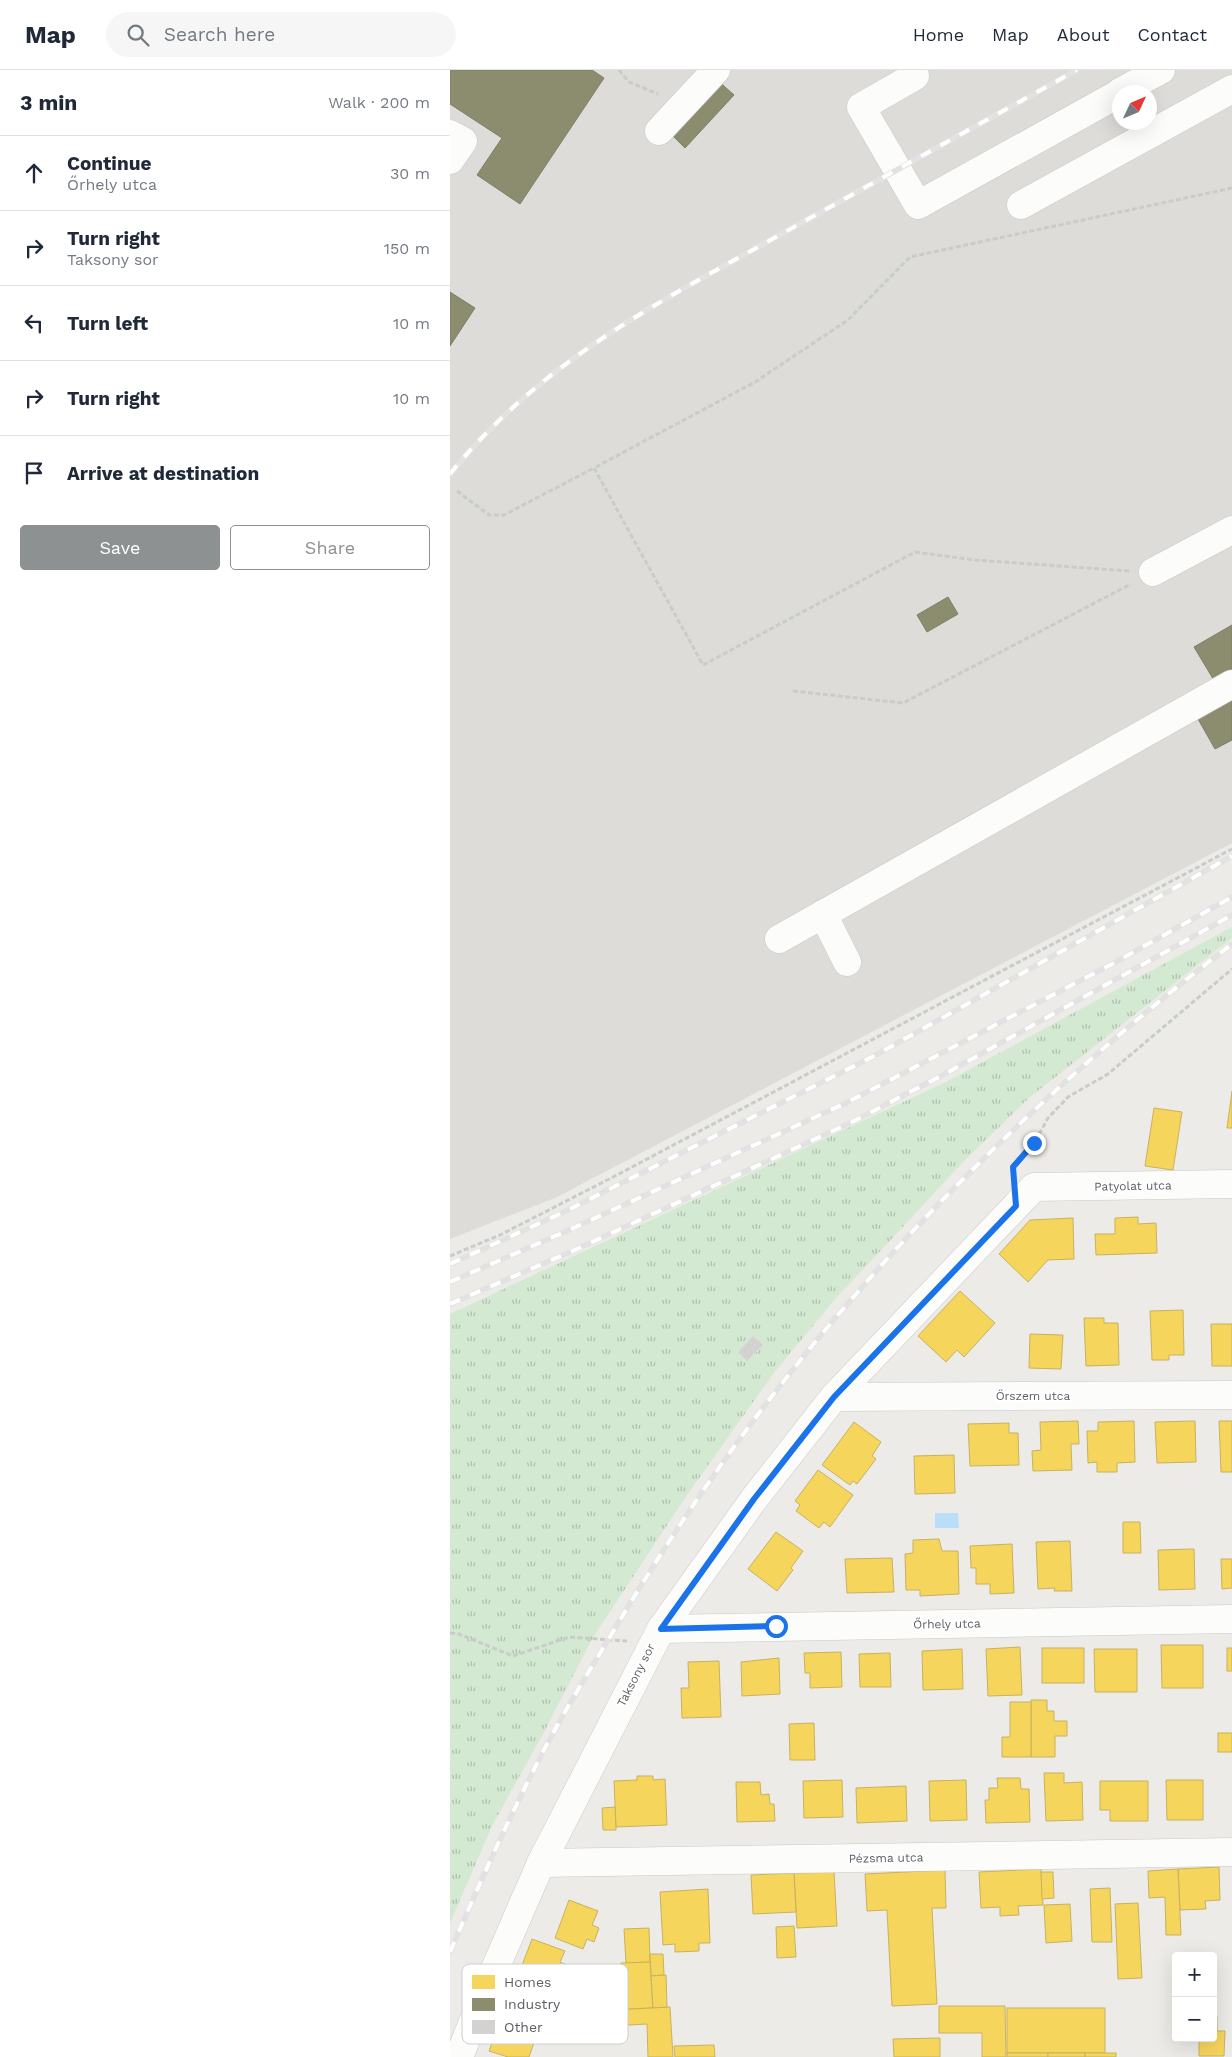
<!DOCTYPE html>
<meta charset="utf-8">
<style>
:root{--surface:#fff;--page:#f6f6f7;--text:#1f2937;--muted:#747a83;--line:#e0e1e3;--accent:#8e9192}
body{margin:0;font-family:"Work Sans",sans-serif;background:var(--page);color:var(--text)}
.controls{position:absolute;right:15px;bottom:15px;display:grid;overflow:hidden;border-radius:5px;box-shadow:0 5px 20px #0002}
.controls button{width:45px;height:45px;display:grid;place-items:center;padding:0;border:0;border-bottom:1px solid var(--line);background:var(--surface);color:var(--text);font:25px sans-serif}
.compass{position:absolute;left:662px;top:15px;width:45px;height:45px;border-radius:50%;background:var(--surface);box-shadow:0 5px 20px #0002;rotate:46deg}
.stop{position:absolute;width:15px;height:15px;margin:-11px;border:4px solid #1a73e8;border-radius:50%;background:#fff}
.stop.end{background:#1a73e8;border-color:#fff;box-shadow:0 1px 5px #0008}
.list{margin:0;padding:0;list-style:none}
h2{display:flex;justify-content:space-between;align-items:center;height:65px;margin:0;padding:0 20px;font-size:21px}
h2 small{font-size:16px;font-weight:400;color:var(--muted)}
.list li{display:grid;grid-template-columns:32px 1fr auto;gap:15px;align-items:center;box-sizing:border-box;height:75px;padding:0 20px;border-top:1px solid var(--line)}
.list b{display:block;font-size:19px;white-space:nowrap}
.list p{margin:0;font-size:16px;white-space:nowrap;color:var(--muted)}
.list em{font-size:16px;font-style:normal;color:var(--muted)}
.actions{display:flex;gap:10px;padding:15px 20px}
.actions a{flex:1;padding:11px 0;border:1px solid var(--accent);border-radius:5px;text-align:center;font-size:18px;color:var(--accent)}
.actions .main{background:var(--accent);color:#fff}
.icon{flex:none;width:28px;height:28px;fill:none;stroke:currentColor;stroke-width:2;stroke-linecap:round;stroke-linejoin:round}
.map{position:relative;flex:none;width:782px;height:1987px;overflow:hidden}
header{display:flex;align-items:center;gap:30px;box-sizing:border-box;height:70px;padding:0 25px;background:var(--surface);border-bottom:1px solid var(--line)}
header strong{font-size:24px}
nav{display:flex;gap:28px;margin-inline-start:auto;font-size:18px}
.search{width:350px;height:45px;background:var(--page);display:flex;align-items:center;gap:12px;box-sizing:border-box;padding:0 18px;border-radius:28px;color:var(--muted);font-size:19px}
main{display:flex}
aside{flex:1;background:var(--surface)}
.map>svg:first-child{display:block}
.industrial{fill:#dddcd8;fill-rule:evenodd}
.grass{fill:url(#grass-tufts)}
.water{fill:#badef8}
.homes{fill:#f6d55c;stroke:#c8b25f}
.industry{fill:#8c8c6e;stroke:#7e7f6b}
.building{fill:#d3d2d0;stroke:#dcdad6}
.lines{fill:none;stroke-linecap:round;stroke-linejoin:round}
.minor-casing{stroke:#c9c9c9;stroke-width:29}
.path{stroke:#c8cdca;stroke-width:3;stroke-dasharray:5 2.5;stroke-linecap:butt}
.minor{stroke:#fcfcfb;stroke-width:28}
.rail-casing{stroke:#e3e2e2;stroke-width:5.5}
.rail{stroke:#fff;stroke-width:4;stroke-dasharray:11;stroke-linecap:butt}
.route{stroke:#1a73e8;stroke-width:6}
.labels{text-anchor:middle;stroke-width:5;stroke-linejoin:round;paint-order:stroke}
.street-label{font-size:12px;fill:#5c6065;stroke:#fff}
.key{fill:#fff;stroke:#cecfd1;stroke-width:1}
.key-label{font-size:14px;fill:#5c6065}
</style>
<header>
<strong>Map</strong>
<div class="search"><svg class="icon" aria-label="search" viewBox="0 0 24 24"><circle cx="10" cy="10" r="6"/><path d="M15 15l6 6"/></svg>Search here</div>
<nav><a>Home</a><a>Map</a><a>About</a><a>Contact</a></nav>
</header>
<main>
<aside>
<h2>3 min<small>Walk · 200 m</small></h2>
<ul class="list">
<li><svg class="icon" aria-label="ahead" viewBox="0 0 24 24"><path d="M12 20V5M6 11l6-6 6 6"/></svg><div><b>Continue</b><p>Őrhely utca</p></div><em>30 m</em></li>
<li><svg class="icon" aria-label="right" viewBox="0 0 24 24"><path d="M7 20v-9h11M14 6l5 5-5 5"/></svg><div><b>Turn right</b><p>Taksony sor</p></div><em>150 m</em></li>
<li><svg class="icon" aria-label="left" viewBox="0 0 24 24"><path d="M17 20v-9H6M10 6l-5 5 5 5"/></svg><div><b>Turn left</b></div><em>10 m</em></li>
<li><svg class="icon" aria-label="right" viewBox="0 0 24 24"><path d="M7 20v-9h11M14 6l5 5-5 5"/></svg><div><b>Turn right</b></div><em>10 m</em></li>
<li><svg class="icon" aria-label="arrive" viewBox="0 0 24 24"><path d="M6 21V4h12l-3 4 3 4H6"/></svg><div><b>Arrive at destination</b></div></li>
</ul>
<div class="actions"><a class="main">Save</a><a>Share</a></div>
</aside>
<div class="map">
<svg width="782" height="1987" viewBox="0 0 782 1987">
<defs>
<pattern id="grass-tufts" width="24" height="20" patternUnits="userSpaceOnUse" patternTransform="scale(1.25)"><rect width="24" height="20" fill="#d4e9d2"/><path d="M3 7l-1-3M5 7V3M7 7l1-3M15 17l-1-3M17 17v-4M19 17l1-3" fill="none" stroke="#afc0ae"/></pattern>
</defs>
<rect width="100%" height="100%" fill="#ecebe7"/>
<path class="industrial" d="M0 0H782V773L105 1128 0 1169ZM670 22H700V52H670Z"/>
<path class="grass" d="M782 857V868L580 1027 513 1092 450 1160 386 1228 326 1300 237 1425 142 1569 94 1662 42 1756 0 1853V1244L496 1012Z"/>
<path class="water" d="M485 1443H508L509 1458H485Z"/>
<g class="homes">
<path d="M782 1021V1058H777Z"/>
<path d="M704 1038 732 1042 723 1100 695 1096Z"/>
<path d="M688 1147V1154L706 1153 707 1183 646 1185 645 1164H665V1148Z"/>
<path d="M623 1148 624 1189 598 1190 578 1212 549 1184 580 1150Z"/>
<path d="M510 1221 545 1253 514 1287 507 1280 496 1292 468 1266Z"/>
<path d="M733 1240 734 1285H719V1290H702L700 1241Z"/>
<path d="M634 1248H654V1253H668L669 1295 636 1296Z"/>
<path d="M761 1254H782V1296H762Z"/>
<path d="M580 1264 613 1265 611 1299 579 1298Z"/>
<path d="M628 1351 629 1374H621L622 1400 583 1401 582 1381 591 1380 590 1352Z"/>
<path d="M684 1351 685 1392 667 1393V1402H647V1392L638 1393 637 1361H648V1352Z"/>
<path d="M745 1351 746 1392 707 1393 705 1352Z"/>
<path d="M769 1351H782V1402H771Z"/>
<path d="M404 1352 431 1372 422 1386 426 1389 407 1414 403 1411 400 1415 372 1395Z"/>
<path d="M559 1353V1363H568L569 1395 520 1396 518 1354Z"/>
<path d="M504 1385 505 1423 465 1424 464 1386Z"/>
<path d="M368 1400 403 1425 380 1457 374 1452 369 1458 346 1441 350 1435 345 1431Z"/>
<path d="M673 1452H690L691 1483H673Z"/>
<path d="M326 1462 353 1481 341 1498 343 1500 327 1521 298 1499Z"/>
<path d="M489 1469 492 1481H508L509 1524 470 1526V1520H456L455 1484 463 1483V1470Z"/>
<path d="M620 1471 622 1521H604L605 1518 588 1519 586 1472Z"/>
<path d="M562 1474 564 1523 540 1524V1514H526V1498H521L520 1476Z"/>
<path d="M744 1479 745 1519 709 1520 708 1480Z"/>
<path d="M442 1488 444 1522 397 1523 395 1489Z"/>
<path d="M771 1489H782V1518L772 1519Z"/>
<path d="M711 1575H753V1618H712Z"/>
<path d="M570 1577 572 1625 538 1626 536 1579Z"/>
<rect x="592" y="1578" width="42" height="35"/>
<rect x="777" y="1578" width="5" height="23"/>
<path d="M512 1579 513 1619 473 1620 472 1581Z"/>
<path d="M644 1579H687V1622H645Z"/>
<path d="M391 1582 392 1617 360 1618V1603H355L354 1583Z"/>
<path d="M440 1583 441 1617H410L409 1584Z"/>
<path d="M329 1588 330 1624 292 1626 291 1592Z"/>
<path d="M269 1591 271 1647 232 1648 231 1618H239L238 1592Z"/>
<path d="M581 1630H597V1641H604V1651H617V1666H605V1687H581Z"/>
<path d="M560 1632H581V1687H552V1667H560Z"/>
<path d="M364 1653 365 1690H340L339 1654Z"/>
<rect x="768" y="1663" width="14" height="19"/>
<path d="M594 1703H614V1713L632 1712 633 1750 596 1751Z"/>
<path d="M187 1706H203V1710L215 1709 217 1755 166 1757 164 1711 187 1710Z"/>
<path d="M547 1708H570L571 1719H579L580 1752 536 1753 535 1730H539V1718H548Z"/>
<path d="M392 1710 393 1747 354 1748 353 1711Z"/>
<path d="M516 1710 517 1750 480 1751 479 1711Z"/>
<path d="M716 1710H753V1750H717Z"/>
<path d="M650 1711H698V1751H660V1740H650Z"/>
<path d="M286 1712H310L311 1725 319 1724 320 1734H324L325 1751 287 1752Z"/>
<path d="M456 1716 457 1751 407 1753 406 1718Z"/>
<path d="M165 1737 166 1760H153L152 1738Z"/>
<path d="M769 1797 770 1830 755 1831 756 1839 730 1840 728 1799Z"/>
<path d="M591 1799 593 1835 568 1836 569 1845 550 1846V1837L531 1838 529 1802Z"/>
<path d="M728 1799 731 1865H716L715 1827 699 1828 698 1801Z"/>
<path d="M495 1800 496 1838H482L487 1934 442 1936 437 1840 417 1841 415 1804Z"/>
<path d="M384 1802 387 1856 347 1858 344 1803Z"/>
<path d="M591 1802H603L604 1828 592 1829Z"/>
<path d="M344 1803 346 1842 303 1844 301 1805Z"/>
<path d="M660 1818 662 1872H642L640 1819Z"/>
<path d="M258 1819 260 1873H249V1881L225 1882V1874L213 1875 210 1822Z"/>
<path d="M119 1830 148 1841 142 1855 149 1858 144 1872 137 1869 133 1879 105 1868Z"/>
<path d="M688 1833 692 1908 668 1909 665 1834Z"/>
<path d="M620 1834 622 1871 596 1873 594 1835Z"/>
<path d="M344 1856 346 1887 327 1888 326 1857Z"/>
<path d="M199 1858 200 1892 176 1893 174 1859Z"/>
<path d="M82 1869 115 1881 110 1892 117 1895 106 1923 93 1918 86 1937 60 1927Z"/>
<path d="M200 1884H213L214 1905 201 1906Z"/>
<path d="M200 1892 203 1938 158 1940 157 1921 172 1920 171 1893Z"/>
<path d="M216 1905 217 1937 203 1938 201 1906Z"/>
<path d="M489 1936H555L556 1987H532V1963H489Z"/>
<path d="M220 1937 223 1987H198L197 1954 163 1956 162 1940Z"/>
<path d="M88 1938 99 1942 91 1963 88 1961 79 1987H58L39 1981 53 1942Z"/>
<rect x="557" y="1938" width="98" height="45"/>
<path d="M763 1946H767V1961H775L774 1986H749V1968H763Z"/>
<path d="M490 1968V1987H444L443 1969Z"/>
<path d="M264 1975 265 1987H225L224 1976Z"/>
<rect x="557" y="1983" width="41" height="4"/>
<rect x="598" y="1983" width="37" height="4"/>
<rect x="635" y="1983" width="31" height="4"/>
</g>
<g class="industry">
<path d="M0 0H142L154 8 70 134 27 105 52 68 0 34Z"/>
<path d="M266 9 284 25 235 78 218 61Z"/>
<path d="M0 222 25 238 0 276Z"/>
<path d="M498 527 508 544 477 562 467 545Z"/>
<path d="M782 555V609L768 617 744 577Z"/>
<path d="M782 630V670L765 679 748 649Z"/>
</g>
<path class="building" d="M303 1266 313 1275 297 1291 288 1282Z"/>
<g class="lines">
<defs>
<g id="minor">
<path d="M462 0 465 6 411 37 468 135 670 23"/>
<path d="M670 22 711 0"/>
<path d="M209 61 266 0"/>
<path d="M0 64 13 71 0 90"/>
<path d="M571 135 782 19"/>
<path d="M703 502 782 460"/>
<path d="M373 844 397 892"/>
<path d="M329 869 782 614"/>
<path d="M384 1327 782 1325"/>
<path d="M211 1559 782 1549"/>
<path d="M91 1793 782 1782"/>
<path d="M9 1987 34 1924 91 1793 211 1559 304 1429 384 1327 584 1117 782 1114"/>
</g>
</defs>
<use href="#minor" class="minor-casing"/>
<g class="path">
<path d="M169 0 179 12 208 24"/>
<path d="M7 421 39 445H54L144 398"/>
<path d="M679 501 525 490 465 482 253 595 144 398 305 312 398 250 460 187 782 118"/>
<path d="M343 621 453 633 681 514"/>
<path d="M563 1100V1097L584 1073 598 1048 618 1027 658 1004 782 899"/>
<path d="M0 1186 50 1165 165 1106 782 779"/>
<path d="M0 1563 9 1564 63 1586 119 1567 177 1571"/>
</g>
<use href="#minor" class="minor"/>
<defs>
<g id="rail">
<path d="M0 404C91 291 211 231 335 162 432 108 529 54 627 0"/>
<path d="M0 1194 112 1143 424 986 782 786"/>
<path d="M0 1212 119 1160 396 1033 664 893 782 827"/>
<path d="M0 1234 127 1179 402 1052 491 1006 782 845"/>
<path d="M0 1882C30 1812 61 1743 96 1676 115 1640 137 1605 158 1570 212 1479 271 1390 337 1307 466 1144 617 1000 782 874"/>
</g>
</defs>
<use href="#rail" class="rail-casing"/>
<use href="#rail" class="rail"/>
</g>
<g class="lines">
<path class="route" d="M326 1556 211 1559 304 1429 384 1327 566 1136 563 1097 584 1073"/>
</g>
<g class="labels">
<g class="street-label">
<text transform="translate(683 1116) rotate(-1)" y="4">Patyolat utca</text>
<text x="583" y="1330">Őrszem utca</text>
<text transform="translate(497 1554) rotate(-1)" y="4">Őrhely utca</text>
<text transform="translate(186 1605) rotate(-63)" y="4">Taksony sor</text>
<text transform="translate(436 1788) rotate(-1)" y="4">Pézsma utca</text>
</g>
</g>
<rect x="12" y="1894" width="166" height="80" rx="8" class="key"/>
<rect x="22" y="1905" width="23" height="14" fill="#f6d55c"/>
<rect x="22" y="1928" width="23" height="13" fill="#8c8c6e"/>
<rect x="22" y="1950" width="23" height="14" fill="#d3d2d0"/>
<g class="key-label">
<text x="54" y="1917">Homes</text>
<text x="54" y="1939">Industry</text>
<text x="54" y="1962">Other</text>
</g>
</svg>
<div class="controls">
<button>+</button>
<button>−</button>
</div>
<svg class="compass" viewBox="-18 -18 36 36"><path d="M0-13l5 13h-10z" fill="#e53935"/><path d="M0 13l5-13h-10z" fill="#747a83"/></svg>
<div class="stop" style="left:326px;top:1556px"></div>
<div class="stop end" style="left:584px;top:1073px"></div>
</div>
</main>
